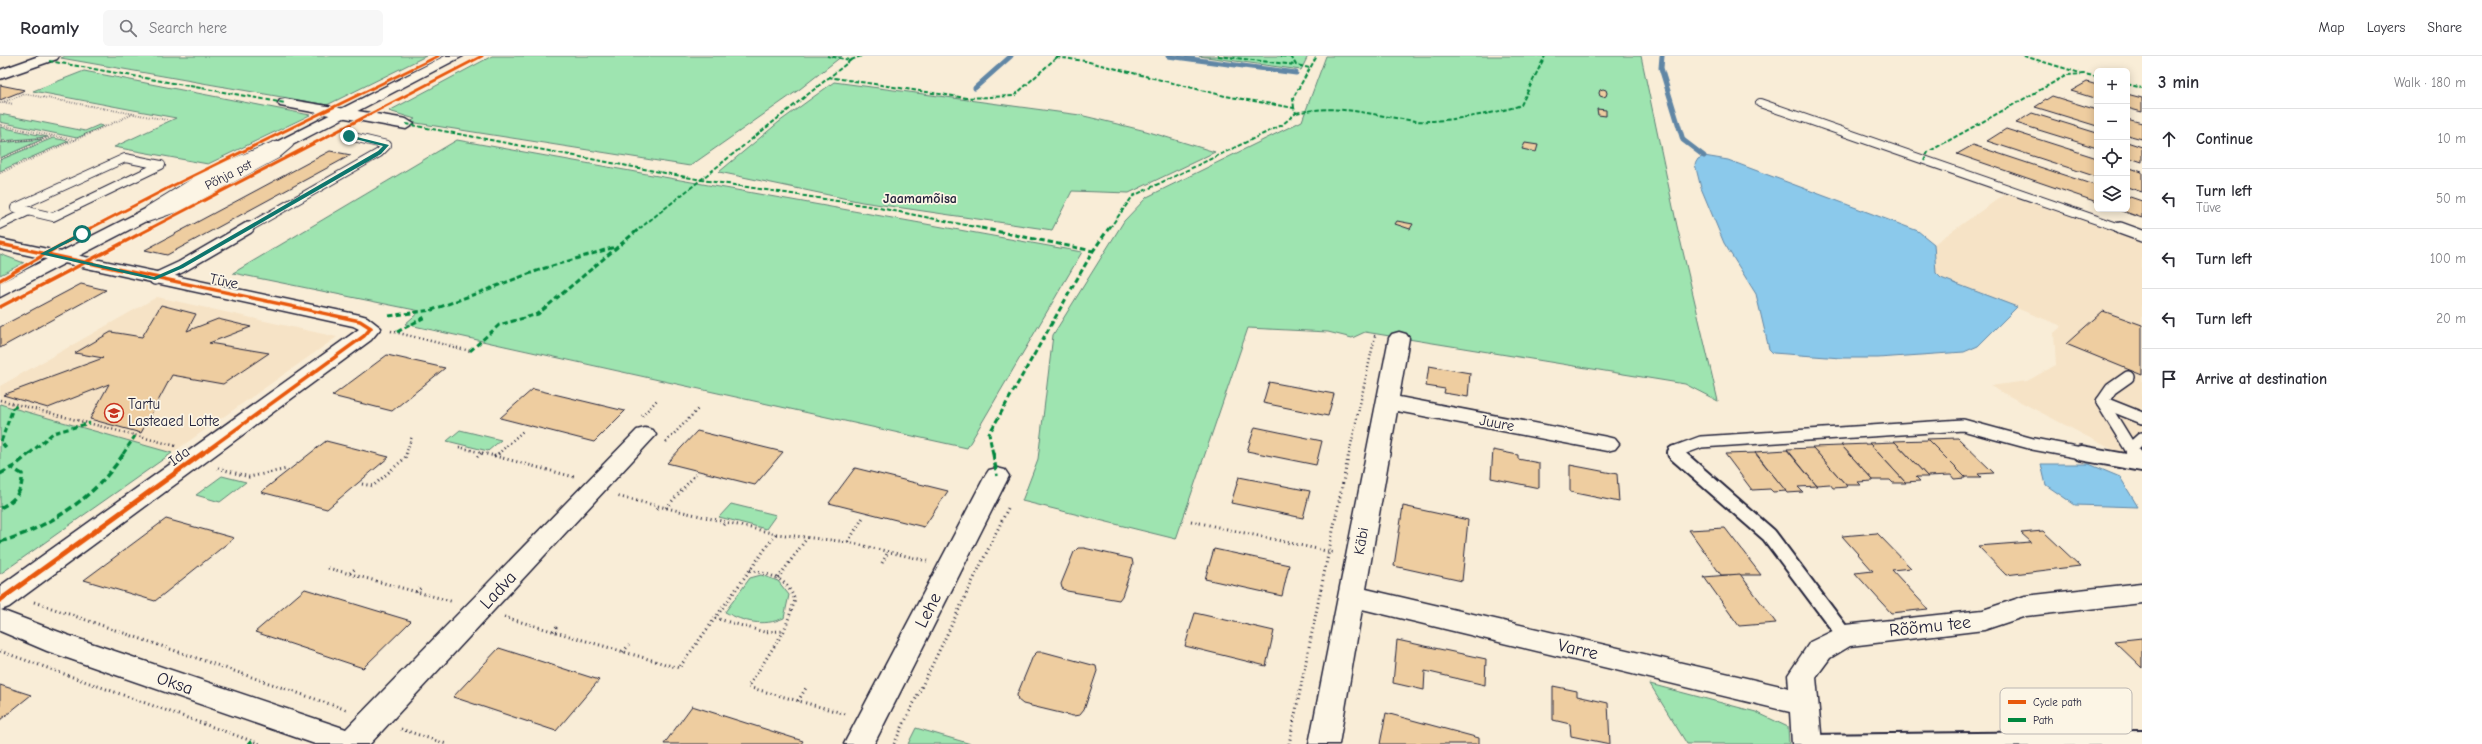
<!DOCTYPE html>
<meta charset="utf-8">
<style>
:root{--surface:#fff;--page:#f7f7f7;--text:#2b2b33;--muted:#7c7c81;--line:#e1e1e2}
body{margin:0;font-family:"Comic Neue",sans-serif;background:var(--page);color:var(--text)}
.controls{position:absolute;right:12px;top:12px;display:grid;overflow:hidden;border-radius:6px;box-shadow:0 2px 10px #0003}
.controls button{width:36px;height:36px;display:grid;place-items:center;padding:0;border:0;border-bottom:1px solid var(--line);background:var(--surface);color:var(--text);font:20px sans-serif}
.stop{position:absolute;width:12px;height:12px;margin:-9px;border:3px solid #0f766e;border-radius:50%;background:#fff}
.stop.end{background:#0f766e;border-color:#fff;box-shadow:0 1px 4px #0008}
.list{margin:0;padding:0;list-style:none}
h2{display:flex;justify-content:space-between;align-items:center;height:52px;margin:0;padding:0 16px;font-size:17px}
h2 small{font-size:13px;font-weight:400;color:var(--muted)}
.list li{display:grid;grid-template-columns:26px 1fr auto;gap:12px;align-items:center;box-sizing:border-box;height:60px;padding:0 16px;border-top:1px solid var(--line)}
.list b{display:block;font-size:15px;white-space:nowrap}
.list p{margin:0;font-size:13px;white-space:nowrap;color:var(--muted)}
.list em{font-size:13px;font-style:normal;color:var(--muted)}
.icon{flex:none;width:22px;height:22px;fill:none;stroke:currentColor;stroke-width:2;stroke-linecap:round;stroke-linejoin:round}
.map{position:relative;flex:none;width:2142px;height:688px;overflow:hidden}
header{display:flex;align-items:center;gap:24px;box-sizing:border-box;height:56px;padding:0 20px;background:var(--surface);border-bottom:1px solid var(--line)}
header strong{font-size:19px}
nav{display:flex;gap:22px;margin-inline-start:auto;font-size:14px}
.search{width:280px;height:36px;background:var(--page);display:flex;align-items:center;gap:10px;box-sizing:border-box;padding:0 14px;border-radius:6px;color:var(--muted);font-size:15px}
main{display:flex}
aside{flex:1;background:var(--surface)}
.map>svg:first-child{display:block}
.built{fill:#f6e3c6}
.green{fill:#9ee4b0;stroke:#608376}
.water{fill:#8bc9eb;stroke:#6186a5}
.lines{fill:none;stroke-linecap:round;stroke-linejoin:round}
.stream{stroke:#6186a5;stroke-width:5}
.building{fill:#eecda0;stroke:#22223b}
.service-far2-casing{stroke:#22223b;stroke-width:10}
.service-far1-casing{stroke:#22223b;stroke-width:14}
.service-casing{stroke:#22223b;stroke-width:18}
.minor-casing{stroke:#22223b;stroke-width:3}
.tertiary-casing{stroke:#22223b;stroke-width:3}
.path-far2{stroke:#22223b;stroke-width:2;stroke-dasharray:0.5 2;stroke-linecap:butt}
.path-far1{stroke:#22223b;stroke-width:2.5;stroke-dasharray:1 3;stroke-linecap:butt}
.path{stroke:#22223b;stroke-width:3;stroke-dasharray:1 3.5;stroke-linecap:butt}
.service-far2{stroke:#fcf5e5;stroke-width:8}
.service-far1{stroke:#fcf5e5;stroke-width:11}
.service{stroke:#fcf5e5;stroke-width:14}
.minor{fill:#fcf5e5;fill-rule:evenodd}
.tertiary{fill:#fcf5e5;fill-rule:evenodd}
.quiet-far2{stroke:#00873e;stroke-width:2;stroke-dasharray:4.5 2;stroke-linecap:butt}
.quiet-far1{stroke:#00873e;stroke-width:3;stroke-dasharray:5.5 3;stroke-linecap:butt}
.quiet{stroke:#00873e;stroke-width:3.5;stroke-dasharray:7 3.5;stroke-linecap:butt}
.cycleway-far2-casing{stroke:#fcf5e5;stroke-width:5}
.cycleway-far1-casing{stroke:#fcf5e5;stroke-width:6}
.cycleway-casing{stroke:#fcf5e5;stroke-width:8}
.cycleway-far2{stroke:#e8590c;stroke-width:3}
.cycleway-far1{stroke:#e8590c;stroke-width:3.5}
.cycleway{stroke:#e8590c;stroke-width:5}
.route{fill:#0f766e}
.labels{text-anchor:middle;stroke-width:3.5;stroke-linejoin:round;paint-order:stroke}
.far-street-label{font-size:13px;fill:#22223b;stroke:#fcf5e5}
.far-quarter-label{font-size:14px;font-weight:bold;fill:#22223b;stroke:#fcf5e5}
.street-label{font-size:15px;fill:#22223b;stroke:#fcf5e5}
.poi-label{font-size:15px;fill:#22223b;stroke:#fcf5e5;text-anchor:start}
.near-street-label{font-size:18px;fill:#22223b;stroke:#fcf5e5}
.key{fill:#fcf5e5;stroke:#bbb6b2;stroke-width:1}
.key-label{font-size:11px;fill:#22223b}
</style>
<header>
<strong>Roamly</strong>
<div class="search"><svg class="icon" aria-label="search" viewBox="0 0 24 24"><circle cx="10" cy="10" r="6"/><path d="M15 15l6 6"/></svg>Search here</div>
<nav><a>Map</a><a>Layers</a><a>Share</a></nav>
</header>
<main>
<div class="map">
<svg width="2142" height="688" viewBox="0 0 2142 688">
<rect width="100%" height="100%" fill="#f9edd7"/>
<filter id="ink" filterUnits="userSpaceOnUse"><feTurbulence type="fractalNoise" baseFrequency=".025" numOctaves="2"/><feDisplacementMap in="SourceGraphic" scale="8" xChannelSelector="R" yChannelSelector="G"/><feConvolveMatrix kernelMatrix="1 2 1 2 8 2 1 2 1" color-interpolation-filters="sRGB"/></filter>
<g filter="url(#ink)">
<g class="built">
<path d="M2005 138 2142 185V409L1990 330 2027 325 2056 309 2054 277 2062 270 1953 227 1941 222 1936 217 1934 188Z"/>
<path d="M157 241 337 281 0 518V330Z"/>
</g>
<g class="green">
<path d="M65 0H426L327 49 61 2Z"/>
<path d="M492 0H842L800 33 690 110 410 66 415 63 389 55Z"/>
<path d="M1199 0H1308L1301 14Z"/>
<path d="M1326 0H1641L1677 170 1718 345 1685 328 1365 276 1352 282 1328 276 1248 272 1176 483 1022 445 1038 403 1053 279 1124 165 1147 141 1302 65Z"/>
<path d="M84 15 310 59 208 108 114 91 176 62 33 35Z"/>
<path d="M834 26 1080 59 1146 75 1215 96 1129 137 1072 135 1052 174 862 146 719 116 779 66Z"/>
<path d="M0 58 85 75 99 69 103 70 77 82 0 66Z"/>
<path d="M0 71 48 81 1 85Z"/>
<path d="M53 82 69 85 0 115V104Z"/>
<path d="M43 83 0 102V87Z"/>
<path d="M457 84 1082 196 967 392 405 268 420 255 233 217Z"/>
<path d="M0 198 24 207 0 219Z"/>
<path d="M0 348 13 352 172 397 0 518Z"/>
<path d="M460 374 501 384 488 395 447 385Z"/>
<path d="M222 420 246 426 220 446 196 439Z"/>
<path d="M731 448 776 459 766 473 719 461Z"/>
<path d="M761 519 778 525 789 539 784 562C763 571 744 566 725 556L750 522Z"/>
<path d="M1650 628 1756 656 1788 671 1789 688H1687Z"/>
<path d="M916 672 971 688H908Z"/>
</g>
<g class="water">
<path d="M1704 100 1728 104 1918 175 1934 188 1936 217 1941 222 2017 251 1978 290 1964 296 1878 302H1841L1773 297 1769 293 1756 238 1724 187 1701 132 1695 108 1698 103Z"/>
<path d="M2041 408H2089L2120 421 2138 451 2075 449 2046 429Z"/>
</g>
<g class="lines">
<g class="stream">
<path d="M1168 0 1296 17"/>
<path d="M1662 0 1661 12 1683 84 1704 100"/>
<path d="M975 32 1011 0"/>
</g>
</g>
<g class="building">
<path d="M2087 26 2097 29V43L2071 35Z"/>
<path d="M0 29 25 34 0 44Z"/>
<circle cx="1603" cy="37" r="4"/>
<path d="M2127 38 2142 42V56L2127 52Z"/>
<path d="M2052 40 2097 54V70L2035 51Z"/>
<path d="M1597 53 1606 54V60L1598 59Z"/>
<path d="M2032 57 2097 77V92L2016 67Z"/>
<path d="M2127 63 2142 67V83L2127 79Z"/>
<path d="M2006 73 2097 102V121L1987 85Z"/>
<path d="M2127 86 2142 91V106L2127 101Z"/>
<path d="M1525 87 1538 89 1536 96 1522 93Z"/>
<path d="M1973 89 2097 130V146L1957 98Z"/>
<path d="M330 95 351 99 167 199 145 194Z"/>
<path d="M2127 111 2142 116V136L2127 131Z"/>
<path d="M2127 140 2142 145V162L2117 153H2127Z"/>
<path d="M1397 165 1413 168 1410 173 1395 168Z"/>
<path d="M81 228 106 234 0 292V271Z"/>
<path d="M161 249 196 258 187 275 218 263 251 271 209 287 269 297 223 328 172 319 141 377 90 363 109 328 48 352 3 339 103 302 75 297 111 276 142 281Z"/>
<path d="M2103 255 2142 269V319L2066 288Z"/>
<path d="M387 299 445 312 392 355 332 340Z"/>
<path d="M1429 310 1470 317 1468 341 1444 337 1445 333 1426 330Z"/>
<path d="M1269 326 1334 338 1328 360 1263 347Z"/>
<path d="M533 333 625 355 594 386 500 362Z"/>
<path d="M1255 371 1322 385 1316 409 1247 395Z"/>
<path d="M697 375 783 396 755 429 667 407Z"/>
<path d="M1958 382 1994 417 1978 418 1981 421H1965L1927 383Z"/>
<path d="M1928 384 1965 421V422L1954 423 1951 419 1927 420 1894 385Z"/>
<path d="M326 385 389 401 327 453 261 436Z"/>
<path d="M1895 386 1927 420 1928 421H1916L1920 425 1905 426 1869 387Z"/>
<path d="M1870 388 1905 426 1906 427H1893L1890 424H1873L1841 389Z"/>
<path d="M1842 390 1873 424V425L1858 426 1861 429H1846L1812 391Z"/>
<path d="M1813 392 1846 429 1847 431 1833 432 1830 428 1816 429 1787 393Z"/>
<path d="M1493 394 1518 399V403L1539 407V432L1491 422Z"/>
<path d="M1787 394 1816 429 1817 430 1798 431 1803 436 1787 437 1755 396Z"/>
<path d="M1755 397 1786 435 1773 436 1770 433 1752 434 1725 398Z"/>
<path d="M1570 409 1617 418 1619 446 1570 436Z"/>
<path d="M855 412 948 435 924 471 829 447Z"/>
<path d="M1239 421 1310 435 1303 462 1231 447Z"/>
<path d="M1403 450 1468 464 1462 525 1394 510Z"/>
<path d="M166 463 234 482 155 545 84 524Z"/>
<path d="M1725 472 1761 519H1721L1689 474Z"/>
<path d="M2043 475 2080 510 2006 519 1978 490 2031 486 2021 477Z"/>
<path d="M1877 477 1911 512 1892 514 1928 553 1891 557 1855 517 1873 515 1842 480Z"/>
<path d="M1078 492H1084L1132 503 1133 508 1122 540 1119 544 1067 535 1062 532 1061 528 1074 496Z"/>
<path d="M1214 493 1289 509 1282 540 1205 523Z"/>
<path d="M1740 518 1776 567 1739 570 1704 521Z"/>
<path d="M305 533 411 565 363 612 255 576Z"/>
<path d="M1195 557 1274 575 1266 610 1185 590Z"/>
<path d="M2142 582V612L2114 585Z"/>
<path d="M1397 584 1486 603 1485 629 1425 615 1424 634 1393 627Z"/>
<path d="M499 592 599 624 556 675 453 641Z"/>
<path d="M1037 596H1044L1096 610 1097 615 1084 654 1080 659 1073 660 1023 648 1018 644 1017 639 1033 600Z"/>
<path d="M0 629 31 639 0 664Z"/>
<path d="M1553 630 1577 635V640L1608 647 1610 688 1571 680 1570 668 1553 664Z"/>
<path d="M692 650 803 685 801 688H664Z"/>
<path d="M1386 657 1479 682V688H1380Z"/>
</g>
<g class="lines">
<defs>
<g id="service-far2">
<path d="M1760 47 2123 173"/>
<path d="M125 102 161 109 53 161 15 152Z"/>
<path d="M149 154 209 117 274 90"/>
<path d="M147 162 179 151 276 99 289 88"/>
<path d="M0 169 29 155"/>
<path d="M246 173 379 97 387 89 349 80"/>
</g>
<g id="service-far1">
<path d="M2120 172 2142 180"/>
<path d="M155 223 181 211 248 172"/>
<path d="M2128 321 2111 333 2102 346 2142 362"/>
<path d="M2102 346 2134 398"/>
<path d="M2131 392 2142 382"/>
<path d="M1676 398 1674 396 1701 386 1963 369 2033 388 2086 398"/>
</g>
<g id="service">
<path d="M1675 397 1769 479 1845 580"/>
<path d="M2081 397 2142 408"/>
<path d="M2133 397 2142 407"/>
<path d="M1807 686 2142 682"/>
</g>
<g id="minor">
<path d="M39 0H59L57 3 0 23V14Z"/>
<path d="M285 43 406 63 414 68 406 73 280 50 278 47 280 44Z"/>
<path d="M0 183 360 259 367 261 381 272 371 284 9 551 1 554 67 579 346 673 637 374 645 372 653 374 656 379 370 688H315L47 595 0 575V530L359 273 353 270 0 193Z"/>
<path d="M1399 276 1406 278 1409 282 1399 341 1607 381 1615 383 1619 388 1615 393 1607 395 1397 355 1366 533 1789 632 1788 619 1810 586 1845 569 1983 554 2025 540 2142 527V547L2026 560 1984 574 1850 590 1830 602 1816 621 1822 688H1792L1790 656 1362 553 1339 688H1309L1389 282 1392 278Z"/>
<path d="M997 412 1005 414 1009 420 874 688H844L985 420 989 414Z"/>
</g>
<path id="tertiary" d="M445 0H463L0 241V227Z"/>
</defs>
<use href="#service-far2" class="service-far2-casing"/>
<use href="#service-far1" class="service-far1-casing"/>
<use href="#service" class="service-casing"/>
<use href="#minor" class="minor-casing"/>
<use href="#tertiary" class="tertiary-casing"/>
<g class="path-far2">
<path d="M4 46 13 48"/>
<path d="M0 47 25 38 167 64"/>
<path d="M0 69 74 84"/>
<path d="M0 86 47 82"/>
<path d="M0 103 53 80"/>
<path d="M0 117 133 58"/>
</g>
<g class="path-far1">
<path d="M391 275 470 295"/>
<path d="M0 344 176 390"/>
<path d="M642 360 658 343"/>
<path d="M666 386 699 352"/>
<path d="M459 391 486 398"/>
<path d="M406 398 412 380"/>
<path d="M498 398 524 374"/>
<path d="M1349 398 1375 280H1377"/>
</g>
<g class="path">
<path d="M482 397 495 400"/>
<path d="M499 397 495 400 574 421"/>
<path d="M477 401 481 397"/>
<path d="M218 412 249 421 287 413"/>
<path d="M362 428 373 430 405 402 407 397"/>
<path d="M666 452 696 418"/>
<path d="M657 453 659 450"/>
<path d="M1191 465 1335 497"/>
<path d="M723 469 726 466"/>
<path d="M776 478 848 486 927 505"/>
<path d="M848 486 864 460"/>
<path d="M882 507 888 496"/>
<path d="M328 512 454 546"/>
<path d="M750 514C773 520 785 520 795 544L784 575 748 631 846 658"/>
<path d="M350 517 356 512"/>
<path d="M778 522 807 482"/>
<path d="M416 536 422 531"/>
<path d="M34 546 347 654"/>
<path d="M504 561 679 612 776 478 616 440"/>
<path d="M715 562 764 576 783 575"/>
<path d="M553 575 558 569"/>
<path d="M0 595 260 688"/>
<path d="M623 596 629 589"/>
<path d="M798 645 806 632"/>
<path d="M401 673 446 688"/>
<path d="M894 688 1008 452"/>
<path d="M1289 688 1349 397"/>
</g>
<use href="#service-far2" class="service-far2"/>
<use href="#service-far1" class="service-far1"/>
<use href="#service" class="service"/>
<use href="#minor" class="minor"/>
<use href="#tertiary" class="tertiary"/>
<g class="quiet-far2">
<path d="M1218 0 1296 9"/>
<path d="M1281 0 1291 1"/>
<path d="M1291 0 1296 9 1310 12"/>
<path d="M2024 0 2080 17"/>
<path d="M1056 1 1085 5 1225 40 1294 52 1296 57 1282 69 1133 140 1109 173"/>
<path d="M851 4 861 0"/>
<path d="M49 5 285 47"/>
<path d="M828 21 966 42 1014 40 1058 0"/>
<path d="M2127 28 2142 32"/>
<path d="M1294 52 1293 42 1317 0"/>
<path d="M1296 57C1340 47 1373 60 1416 65 1439 67 1500 57 1521 49L1545 0"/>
<path d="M406 68 702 124 869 150 986 173"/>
<path d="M1924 105 1928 96 2067 19 2085 18 2097 21"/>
<path d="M639 173 851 4 827 0"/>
</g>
<g class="quiet-far1">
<path d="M981 172 1093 195"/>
<path d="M389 260 432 254 542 213 615 191"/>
<path d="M397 276 425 261"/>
<path d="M470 295 499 269 538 258 640 172"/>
<path d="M6 392 1 386 13 352 19 349"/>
<path d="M29 398 53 377 90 367"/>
<path d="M123 398 135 380"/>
<path d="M993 398 989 378 1093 195 1109 172"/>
</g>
<g class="quiet">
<path d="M993 397 997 420"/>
<path d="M0 418 16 409 30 397"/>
<path d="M0 452C15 445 23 435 22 418L12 412"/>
<path d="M0 486C50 471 96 441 124 397"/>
<path d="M249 688 252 685"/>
</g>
<defs>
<g id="cycleway-far2">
<path d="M89 173 170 131 438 0"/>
<path d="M149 173 482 0"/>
</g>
<g id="cycleway-far1">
<path d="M0 188 360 265 371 272 364 280 202 398"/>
<path d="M0 224 91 172"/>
<path d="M0 251 151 172"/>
</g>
<path id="cycleway" d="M0 544 203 397"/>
</defs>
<use href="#cycleway-far2" class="cycleway-far2-casing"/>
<use href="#cycleway-far1" class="cycleway-far1-casing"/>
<use href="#cycleway" class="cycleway-casing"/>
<use href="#cycleway-far2" class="cycleway-far2"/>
<use href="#cycleway-far1" class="cycleway-far1"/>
<use href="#cycleway" class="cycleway"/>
</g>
</g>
<path class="route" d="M349 79 389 89 381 98 183 212 155 224 40 198 82 176 83 179 48 197 154 221 179 210 378 95 383 90 347 81Z"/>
<defs>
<symbol id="school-ring" viewBox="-11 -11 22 22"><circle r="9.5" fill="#fcf5e5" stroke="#c8321e" stroke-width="1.5"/><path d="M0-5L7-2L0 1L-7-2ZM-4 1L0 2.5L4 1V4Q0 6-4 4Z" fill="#c8321e"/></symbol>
</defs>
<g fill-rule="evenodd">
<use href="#school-ring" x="103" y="346" width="22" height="22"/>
</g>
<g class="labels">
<g class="far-street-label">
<text transform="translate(228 118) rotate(-27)" y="5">Põhja pst</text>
</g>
<g class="far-quarter-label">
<text x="920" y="147">Jaamamõisa</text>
</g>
<g class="street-label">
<text transform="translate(224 225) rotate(12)" y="5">Tüve</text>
<text transform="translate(1497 367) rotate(11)" y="5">Juure</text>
<text transform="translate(179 400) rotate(-36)" y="5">Ida</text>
<text transform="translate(1361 485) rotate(-80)" y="5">Käbi</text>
</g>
<g class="poi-label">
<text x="128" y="353">Tartu<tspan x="128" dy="17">Lasteaed Lotte</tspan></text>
</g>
<g class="near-street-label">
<text transform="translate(498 534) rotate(-47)" y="6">Ladva</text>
<text transform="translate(928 554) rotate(-63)" y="6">Lehe</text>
<text transform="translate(1930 570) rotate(-6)" y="6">Rõõmu tee</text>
<text transform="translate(1578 593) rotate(13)" y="6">Varre</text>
<text transform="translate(175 627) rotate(19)" y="6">Oksa</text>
</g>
</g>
<rect x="2000" y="632" width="132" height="46" rx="6" class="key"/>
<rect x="2008" y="644" width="18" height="4" fill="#e8590c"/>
<rect x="2008" y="662" width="18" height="4" fill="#00873e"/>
<g class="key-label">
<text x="2033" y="650">Cycle path</text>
<text x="2033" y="668">Path</text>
</g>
</svg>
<div class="controls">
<button>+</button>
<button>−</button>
<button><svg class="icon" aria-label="locate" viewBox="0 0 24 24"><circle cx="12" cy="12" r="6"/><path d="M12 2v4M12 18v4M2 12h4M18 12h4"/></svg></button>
<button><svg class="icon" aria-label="layers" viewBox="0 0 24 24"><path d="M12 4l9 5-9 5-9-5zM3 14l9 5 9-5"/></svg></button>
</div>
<div class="stop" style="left:82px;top:178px"></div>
<div class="stop end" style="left:349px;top:80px"></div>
</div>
<aside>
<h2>3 min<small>Walk · 180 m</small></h2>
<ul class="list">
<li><svg class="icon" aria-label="ahead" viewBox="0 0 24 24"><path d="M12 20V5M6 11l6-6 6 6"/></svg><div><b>Continue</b></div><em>10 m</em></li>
<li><svg class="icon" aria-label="left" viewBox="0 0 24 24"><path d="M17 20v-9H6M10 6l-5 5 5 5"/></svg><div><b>Turn left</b><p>Tüve</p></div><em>50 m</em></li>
<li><svg class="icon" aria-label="left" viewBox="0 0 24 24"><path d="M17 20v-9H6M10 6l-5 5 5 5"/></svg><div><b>Turn left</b></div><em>100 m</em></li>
<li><svg class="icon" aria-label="left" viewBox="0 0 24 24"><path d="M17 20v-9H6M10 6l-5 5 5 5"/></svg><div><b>Turn left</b></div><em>20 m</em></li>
<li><svg class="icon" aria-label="arrive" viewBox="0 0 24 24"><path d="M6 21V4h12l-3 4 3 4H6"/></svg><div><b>Arrive at destination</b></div></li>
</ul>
</aside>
</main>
